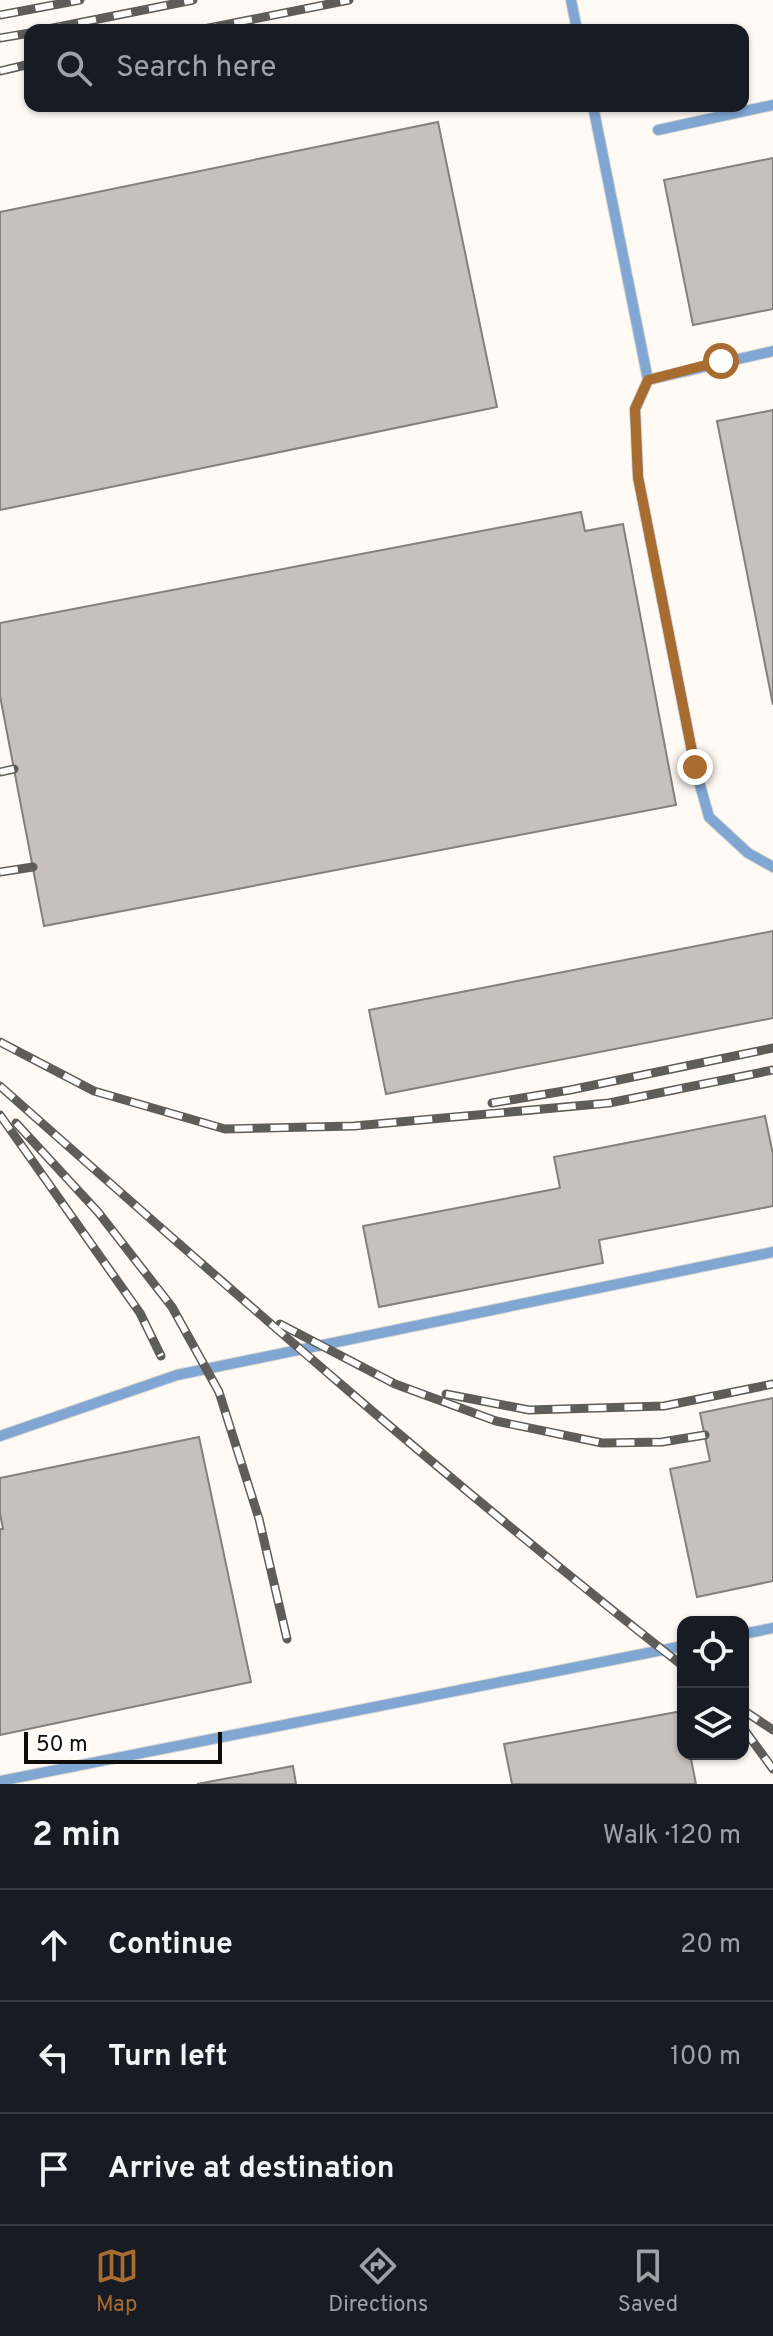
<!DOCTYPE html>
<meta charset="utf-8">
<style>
:root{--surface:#171b24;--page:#20242c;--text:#f1f3f6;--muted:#9ea1a6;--line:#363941;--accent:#a96c30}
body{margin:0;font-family:Overpass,sans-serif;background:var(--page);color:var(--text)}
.controls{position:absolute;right:24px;bottom:24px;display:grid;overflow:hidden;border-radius:16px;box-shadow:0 2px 6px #0004}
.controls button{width:72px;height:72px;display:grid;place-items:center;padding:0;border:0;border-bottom:2px solid var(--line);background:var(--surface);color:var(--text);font:40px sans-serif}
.scale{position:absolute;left:24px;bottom:20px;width:198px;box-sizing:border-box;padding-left:8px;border:4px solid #0e0d0a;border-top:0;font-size:22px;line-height:28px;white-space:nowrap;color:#0e0d0a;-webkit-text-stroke:6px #fff;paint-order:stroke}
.stop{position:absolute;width:24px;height:24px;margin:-18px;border:6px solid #a96c30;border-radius:50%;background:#fff}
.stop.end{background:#a96c30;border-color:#fff;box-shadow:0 2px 8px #0008}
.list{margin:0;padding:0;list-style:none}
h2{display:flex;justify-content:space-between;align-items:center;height:104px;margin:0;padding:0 32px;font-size:34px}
h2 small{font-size:26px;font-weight:400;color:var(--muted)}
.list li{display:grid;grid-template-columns:52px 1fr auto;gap:24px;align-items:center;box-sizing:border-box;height:112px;padding:0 32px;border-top:2px solid var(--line)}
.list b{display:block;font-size:30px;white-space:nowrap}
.list em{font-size:26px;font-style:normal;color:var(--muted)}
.icon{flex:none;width:44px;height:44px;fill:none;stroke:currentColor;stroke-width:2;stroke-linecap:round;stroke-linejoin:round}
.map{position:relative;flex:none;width:773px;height:1784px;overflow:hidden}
.search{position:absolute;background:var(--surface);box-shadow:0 2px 6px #0004;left:24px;right:24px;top:24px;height:88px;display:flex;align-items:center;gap:20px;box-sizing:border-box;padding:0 28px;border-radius:16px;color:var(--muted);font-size:30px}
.sheet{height:440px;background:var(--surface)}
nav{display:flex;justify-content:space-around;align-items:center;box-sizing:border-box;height:112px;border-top:2px solid var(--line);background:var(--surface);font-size:22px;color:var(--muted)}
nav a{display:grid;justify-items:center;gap:4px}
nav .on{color:var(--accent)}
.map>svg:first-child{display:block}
.building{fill:#c8c0ba;stroke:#867f7a;stroke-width:2}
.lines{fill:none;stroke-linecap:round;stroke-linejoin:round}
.lane-casing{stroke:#d8d5cf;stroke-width:12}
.lane{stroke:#80a7d4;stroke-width:10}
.rail-casing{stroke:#5f5d58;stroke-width:9}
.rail{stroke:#fff;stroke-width:6;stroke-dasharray:18;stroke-linecap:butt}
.route{stroke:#a96c30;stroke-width:10}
</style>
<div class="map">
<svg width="773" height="1784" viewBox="0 0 773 1784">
<rect width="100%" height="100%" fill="#fffbf4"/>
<g class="building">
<path d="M438 122 497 407 0 510V212Z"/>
<path d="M773 158V309L693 325 664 180Z"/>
<path d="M773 410V705L717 421Z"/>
<path d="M581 512 585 531 623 524 676 805 44 926 0 696V623Z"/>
<path d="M773 931V1018L386 1094 369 1010Z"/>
<path d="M765 1116 773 1154V1206L599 1240 603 1263 379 1307 363 1226 560 1188 554 1157Z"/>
<path d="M773 1398V1581L697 1597 670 1469 710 1461 700 1413Z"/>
<path d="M199 1437 251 1682 0 1735V1529H3L0 1514V1478Z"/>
<path d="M682 1711 683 1754H690L696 1784H512L504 1744Z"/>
<path d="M293 1766 296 1784H197Z"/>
</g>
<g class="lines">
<defs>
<g id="lane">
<path d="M571 0 577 30"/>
<path d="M593 106 648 380"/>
<path d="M658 130 773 105"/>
<path d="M773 351 648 380 635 409 638 477 695 767 709 817 748 853 773 867"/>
<path d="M0 1436 177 1375 773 1252"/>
<path d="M743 1634 773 1628"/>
<path d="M0 1781 683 1646"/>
</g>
</defs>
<use href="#lane" class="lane-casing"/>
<use href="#lane" class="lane"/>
<defs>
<g id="rail">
<path d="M0 15 80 0"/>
<path d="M43 30 193 0"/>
<path d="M199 30 349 0"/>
<path d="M0 38 30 33"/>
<path d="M0 71 30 64"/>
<path d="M0 772 14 769"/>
<path d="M0 872 33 867"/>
<path d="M0 1042 94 1091 225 1129 354 1126 609 1103 773 1070"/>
<path d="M0 1086C224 1284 448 1482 683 1666"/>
<path d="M492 1103 570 1090 773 1048"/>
<path d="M0 1115 140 1313 161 1356"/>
<path d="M16 1123 98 1212 172 1307 219 1392 259 1519 287 1639"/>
<path d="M280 1324 395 1384 496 1421 602 1443 662 1442 705 1435"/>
<path d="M446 1394 529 1410 664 1406 773 1384"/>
<path d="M743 1710 773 1730"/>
<path d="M743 1728 773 1769"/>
</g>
</defs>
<use href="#rail" class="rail-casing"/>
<use href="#rail" class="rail"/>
</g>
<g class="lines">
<path class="route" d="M695 767 638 477 635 409 648 380 721 361"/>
</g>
</svg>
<div class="controls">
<button><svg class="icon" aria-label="locate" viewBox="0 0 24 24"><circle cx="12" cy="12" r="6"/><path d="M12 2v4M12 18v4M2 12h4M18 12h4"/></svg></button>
<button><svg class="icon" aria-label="layers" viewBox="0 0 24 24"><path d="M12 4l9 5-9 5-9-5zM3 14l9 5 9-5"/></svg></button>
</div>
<div class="scale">50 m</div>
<div class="stop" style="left:721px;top:361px"></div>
<div class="stop end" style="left:695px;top:767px"></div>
<div class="search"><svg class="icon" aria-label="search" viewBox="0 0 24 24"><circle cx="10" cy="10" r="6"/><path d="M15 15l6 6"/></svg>Search here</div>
</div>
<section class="sheet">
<h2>2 min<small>Walk · 120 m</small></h2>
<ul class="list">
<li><svg class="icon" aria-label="ahead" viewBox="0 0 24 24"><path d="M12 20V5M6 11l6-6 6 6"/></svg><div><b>Continue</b></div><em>20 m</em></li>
<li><svg class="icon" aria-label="left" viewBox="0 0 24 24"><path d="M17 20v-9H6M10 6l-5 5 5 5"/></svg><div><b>Turn left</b></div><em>100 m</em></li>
<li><svg class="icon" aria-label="arrive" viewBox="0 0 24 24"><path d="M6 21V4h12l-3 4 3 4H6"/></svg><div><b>Arrive at destination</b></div></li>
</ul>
</section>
<nav>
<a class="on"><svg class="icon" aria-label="map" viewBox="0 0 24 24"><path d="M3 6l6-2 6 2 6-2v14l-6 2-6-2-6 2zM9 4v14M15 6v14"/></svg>Map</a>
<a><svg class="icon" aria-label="directions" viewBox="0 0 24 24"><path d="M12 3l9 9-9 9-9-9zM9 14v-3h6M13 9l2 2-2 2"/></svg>Directions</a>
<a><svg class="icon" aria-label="saved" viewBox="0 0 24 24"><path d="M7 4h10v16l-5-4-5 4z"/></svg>Saved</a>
</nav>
